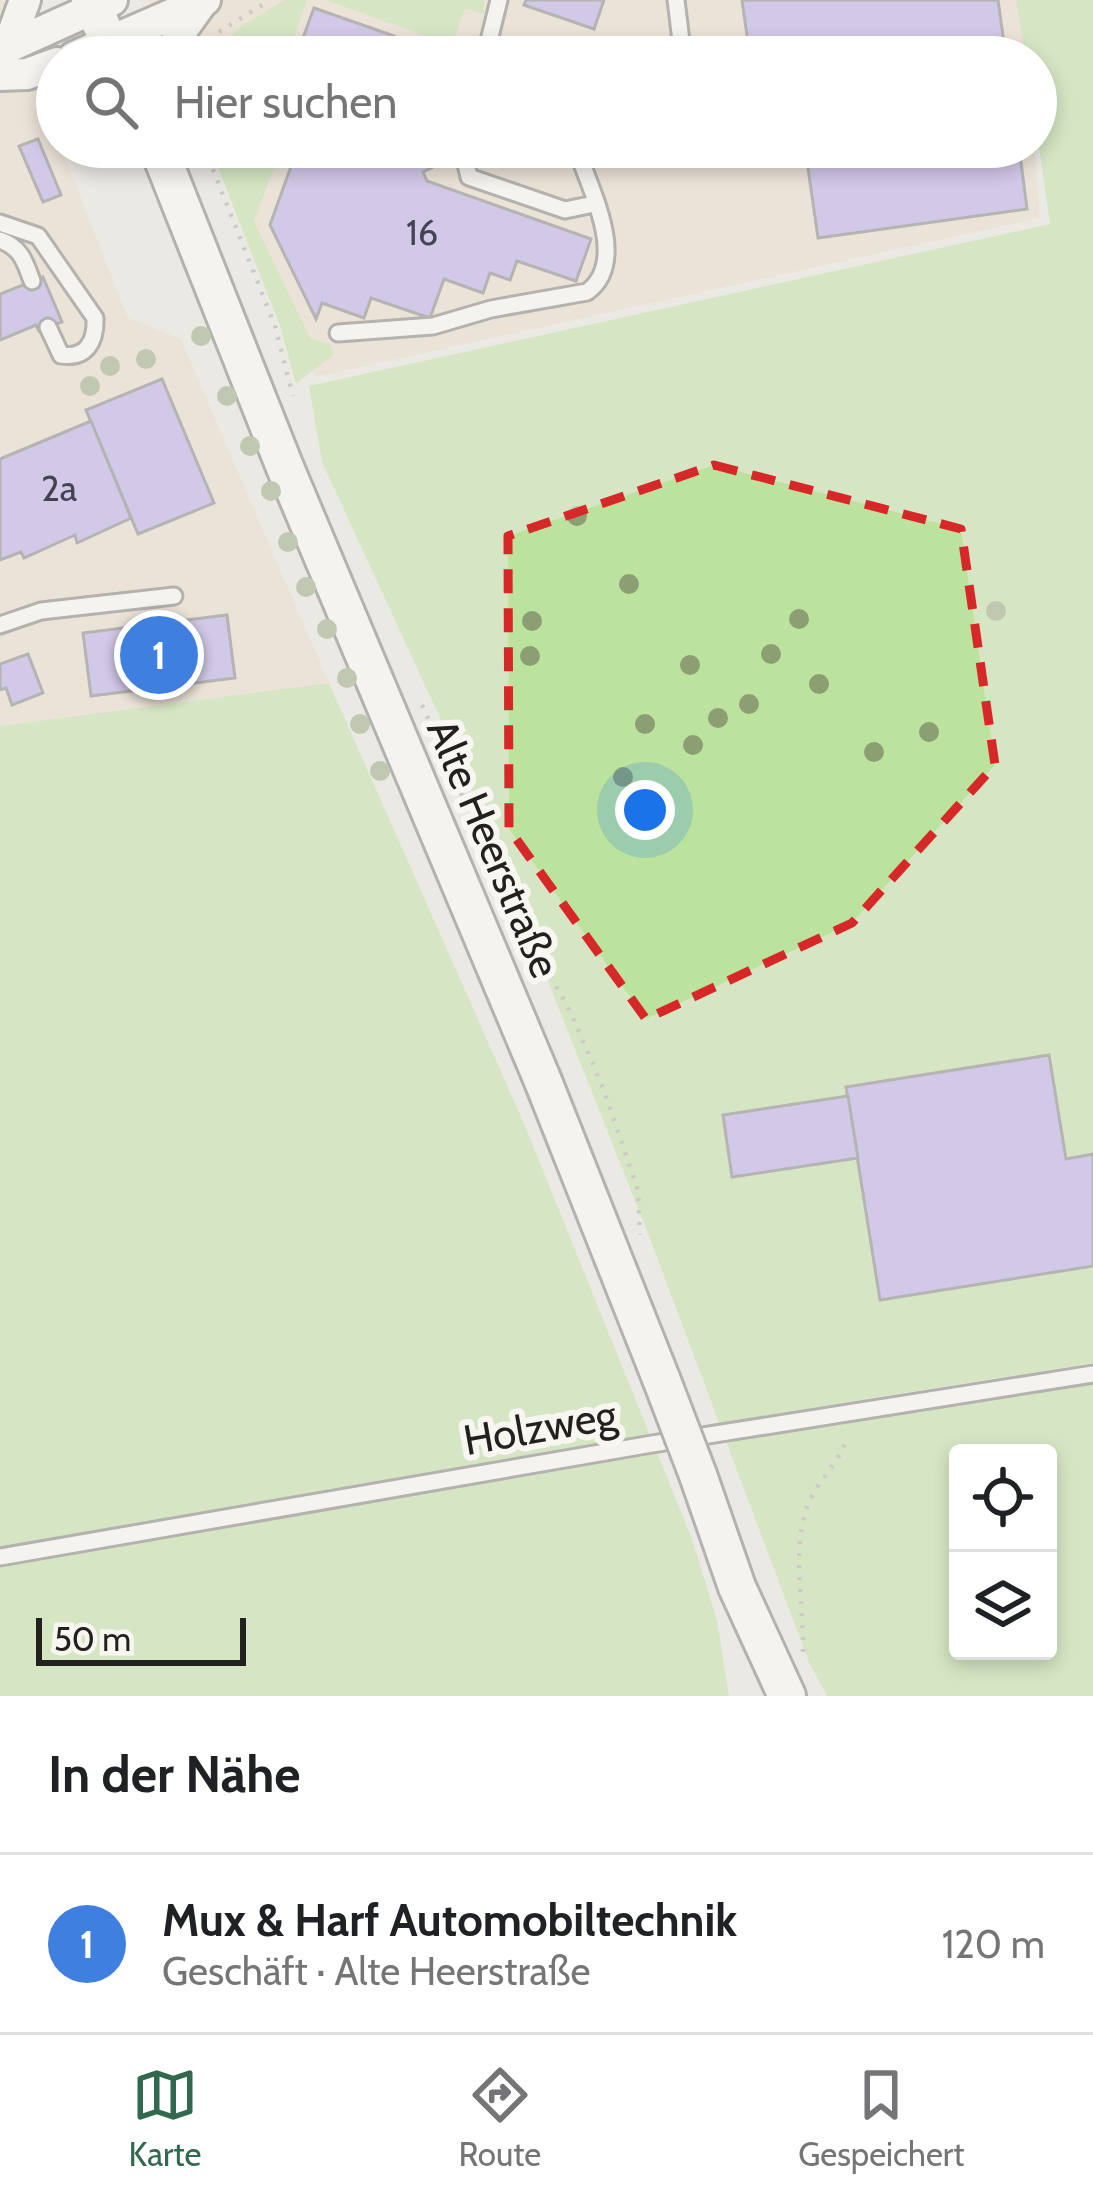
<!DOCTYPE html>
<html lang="de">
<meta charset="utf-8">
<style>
:root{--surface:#fff;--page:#f6f6f6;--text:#202124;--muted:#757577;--line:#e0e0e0;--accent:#31684e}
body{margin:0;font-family:Cabin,sans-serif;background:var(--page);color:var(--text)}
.controls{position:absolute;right:36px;bottom:36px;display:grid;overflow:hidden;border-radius:12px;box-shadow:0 6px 18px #0003}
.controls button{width:108px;height:108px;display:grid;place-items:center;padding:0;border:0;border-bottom:3px solid var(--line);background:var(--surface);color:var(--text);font:60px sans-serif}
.scale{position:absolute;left:36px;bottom:30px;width:210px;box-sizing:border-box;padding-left:12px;border:6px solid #22211f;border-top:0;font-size:33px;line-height:42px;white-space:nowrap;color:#22211f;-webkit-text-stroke:9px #f8f6f1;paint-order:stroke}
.you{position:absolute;left:645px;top:810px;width:42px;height:42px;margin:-30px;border:9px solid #fff;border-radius:50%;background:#1a73e8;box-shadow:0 0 0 18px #1a73e833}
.badge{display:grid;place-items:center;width:78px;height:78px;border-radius:50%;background:var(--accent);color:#fff;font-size:39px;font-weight:700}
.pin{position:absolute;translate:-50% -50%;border:6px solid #fff;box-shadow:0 3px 12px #0006}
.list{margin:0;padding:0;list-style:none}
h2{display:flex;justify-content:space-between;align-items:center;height:156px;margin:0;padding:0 48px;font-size:51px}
h2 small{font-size:39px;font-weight:400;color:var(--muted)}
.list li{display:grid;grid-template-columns:78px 1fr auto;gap:36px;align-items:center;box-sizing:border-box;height:180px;padding:0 48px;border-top:3px solid var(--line)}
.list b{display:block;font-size:45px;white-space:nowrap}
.list p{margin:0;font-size:39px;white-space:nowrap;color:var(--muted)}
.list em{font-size:39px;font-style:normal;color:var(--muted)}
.icon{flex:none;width:66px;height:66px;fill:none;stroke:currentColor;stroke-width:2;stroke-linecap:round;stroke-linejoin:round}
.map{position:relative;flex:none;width:1093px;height:1696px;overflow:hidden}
.search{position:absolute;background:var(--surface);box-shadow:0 6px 18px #0003;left:36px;right:36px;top:36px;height:132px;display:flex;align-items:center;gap:30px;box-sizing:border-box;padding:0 42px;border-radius:66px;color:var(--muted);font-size:45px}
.sheet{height:336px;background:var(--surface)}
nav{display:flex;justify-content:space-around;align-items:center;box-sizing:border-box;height:168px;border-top:3px solid var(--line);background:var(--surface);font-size:33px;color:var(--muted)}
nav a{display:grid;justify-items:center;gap:6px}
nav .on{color:var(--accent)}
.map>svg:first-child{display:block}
.commercial{fill:#eedccb}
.green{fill:#bce39e;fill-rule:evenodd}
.building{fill:#b4a2f0;stroke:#747378;stroke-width:3}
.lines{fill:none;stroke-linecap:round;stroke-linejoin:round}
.service-casing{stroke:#716f6b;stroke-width:21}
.minor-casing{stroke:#716f6b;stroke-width:36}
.tertiary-casing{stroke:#716f6b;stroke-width:42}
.path{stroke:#a7a5a1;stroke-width:4.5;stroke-dasharray:3 9;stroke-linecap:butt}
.service{stroke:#fff;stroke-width:15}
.minor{stroke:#fff;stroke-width:30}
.tertiary{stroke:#fff;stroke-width:36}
.tertiary-bridge-casing{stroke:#716f6b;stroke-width:42;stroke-linecap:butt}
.tertiary-bridge{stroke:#fff;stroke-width:36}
.tree{fill:#8c9f73}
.marked{fill:none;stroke:#d62828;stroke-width:9;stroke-dasharray:24 15;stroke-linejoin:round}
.labels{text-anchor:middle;stroke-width:12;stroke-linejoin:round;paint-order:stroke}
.number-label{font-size:36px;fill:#464153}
.street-label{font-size:42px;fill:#22211f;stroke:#f8f6f1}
</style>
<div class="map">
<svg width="1093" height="1696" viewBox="0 0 1093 1696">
<rect width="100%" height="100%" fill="#ebe9e4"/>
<g class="commercial">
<path d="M0 0H3L57 137V147H61L128 318 181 339 329 683 0 726Z"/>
<path d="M147 0H1024L1028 57H172Z"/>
<path d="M213 147H1035L1040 218 315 377Z"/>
</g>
<g class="green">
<path d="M285 0H307L287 57H209L243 25Z"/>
<path d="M325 0H484V14L465 9 452 45Z"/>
<path d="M1016 0H1093V1363L839 1403 1093 1367V1696H827L809 1662 649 1236 465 772 322 462 309 386 1050 224 1036 126V57H1025ZM958 1453H1048V1651H958Z"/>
<path d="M210 147H282L254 221 310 338 330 344 334 354 296 384 280 326Z"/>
<path d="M329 683 523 1121 692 1539 717 1620 729 1696H0V726Z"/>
</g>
<g class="building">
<path d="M526 0H604L594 29 524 5Z"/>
<path d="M742 0H998L1006 57H750Z"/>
<path d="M314 8 394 36 387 57H296Z"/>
<path d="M38 139 61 195 43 202 19 146Z"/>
<path d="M298 147H411L414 153 437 147 444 162 423 172 427 181 591 239 576 281 517 261 510 280 490 273 483 293 444 279 430 318 371 298 364 318 322 303 316 319 270 225Z"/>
<path d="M805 147H1019L1027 209 818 238Z"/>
<path d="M43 277 62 322 39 331 36 325 0 340V294Z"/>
<path d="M162 379 214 503 138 534 86 410Z"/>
<path d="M91 421 131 518 77 543 75 535 24 558 21 552 0 560V459Z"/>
<path d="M227 615 235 678 91 696 83 633Z"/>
<path d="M28 654 43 693 12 705 6 688 0 690V664Z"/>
<path d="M1049 1055 1066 1159 1093 1154V1266L880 1300 846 1087Z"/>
<path d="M848 1096 858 1158 732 1177 723 1115Z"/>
</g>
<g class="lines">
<defs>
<g id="service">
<path d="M676 0 683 57"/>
<path d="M485 57 499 0"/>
<path d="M462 147 469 177 565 210 594 204"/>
<path d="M0 223 38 236 95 318C96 342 86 359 61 355L48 327"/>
<path d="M0 240C21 247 25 262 32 281"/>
<path d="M338 333 433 326 491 309 587 292C630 261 589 188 576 147"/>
<path d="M0 625 41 611 174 596"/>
<path d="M0 1557 652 1444 1093 1374"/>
</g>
<g id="minor">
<path d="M8 47 25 0"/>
<path d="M74 57 205 0"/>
<path d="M171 57 179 34 202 2"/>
<path d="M0 59 8 47 112 0"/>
<path d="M0 75 27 74 57 63"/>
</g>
<g id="tertiary">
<path d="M90 0 116 57"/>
<path d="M158 147 284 465 543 1081 662 1381"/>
<path d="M698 1475 737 1587 787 1696"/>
</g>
</defs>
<use href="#service" class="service-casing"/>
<use href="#minor" class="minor-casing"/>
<use href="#tertiary" class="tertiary-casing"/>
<g class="path">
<path d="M219 32 270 0"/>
<path d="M204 147 275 326 293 396"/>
<path d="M422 705 512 907 571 1013 603 1088 638 1190 640 1235"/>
<path d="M803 1652C804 1607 792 1555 806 1510 815 1482 839 1464 848 1436"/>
</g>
<use href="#service" class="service"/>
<use href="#minor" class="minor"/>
<use href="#tertiary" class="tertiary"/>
<defs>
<path id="tertiary-bridge" d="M662 1381 698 1475"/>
</defs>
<use href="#tertiary-bridge" class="tertiary-bridge-casing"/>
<use href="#tertiary-bridge" class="tertiary-bridge"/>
</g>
<g class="tree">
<circle cx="201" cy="336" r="10"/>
<circle cx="146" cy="359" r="10"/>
<circle cx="110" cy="366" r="10"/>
<circle cx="90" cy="386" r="10"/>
<circle cx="227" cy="396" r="10"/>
<circle cx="250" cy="446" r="10"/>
<circle cx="271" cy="491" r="10"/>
<circle cx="577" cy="516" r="10"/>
<circle cx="288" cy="542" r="10"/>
<circle cx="629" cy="584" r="10"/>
<circle cx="306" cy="587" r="10"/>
<circle cx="996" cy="611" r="10"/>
<circle cx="799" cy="619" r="10"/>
<circle cx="532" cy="621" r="10"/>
<circle cx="327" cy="629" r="10"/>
<circle cx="771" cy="654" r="10"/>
<circle cx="530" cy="656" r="10"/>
<circle cx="690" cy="665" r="10"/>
<circle cx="347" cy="678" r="10"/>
<circle cx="819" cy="684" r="10"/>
<circle cx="749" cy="704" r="10"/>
<circle cx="718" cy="718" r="10"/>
<circle cx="360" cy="724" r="10"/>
<circle cx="645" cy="724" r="10"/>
<circle cx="929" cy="732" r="10"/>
<circle cx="693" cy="745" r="10"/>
<circle cx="874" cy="752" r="10"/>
<circle cx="380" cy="771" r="10"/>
<circle cx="623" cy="777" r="10"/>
<circle cx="633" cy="813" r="10"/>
</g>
<path d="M0 0H1093V1696H0ZM714 465 961 529 995 765 852 923 646 1019 509 829 508 536Z" fill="#ebe9e4" fill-opacity=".55" fill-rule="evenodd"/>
<path class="marked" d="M714 465 961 529 995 765 852 923 646 1019 509 829 508 536Z"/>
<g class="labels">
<g class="number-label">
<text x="422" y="245">16</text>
<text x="59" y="501">2a</text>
</g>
<g class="street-label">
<text transform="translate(494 848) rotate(67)" y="15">Alte Heerstraße</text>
<text transform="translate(540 1427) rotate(-10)" y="15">Holzweg</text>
</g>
</g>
</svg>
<div class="controls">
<button><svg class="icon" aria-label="locate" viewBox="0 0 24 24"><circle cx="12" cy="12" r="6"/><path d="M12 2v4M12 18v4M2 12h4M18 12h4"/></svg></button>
<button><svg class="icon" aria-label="layers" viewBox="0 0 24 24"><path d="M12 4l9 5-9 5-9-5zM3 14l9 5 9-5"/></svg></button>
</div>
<div class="scale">50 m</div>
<div class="you"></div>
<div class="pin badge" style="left:159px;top:655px;background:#3f7fe0">1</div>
<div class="search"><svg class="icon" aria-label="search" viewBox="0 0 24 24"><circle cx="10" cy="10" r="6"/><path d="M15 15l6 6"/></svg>Hier suchen</div>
</div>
<section class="sheet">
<h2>In der Nähe<small></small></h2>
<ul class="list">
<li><span class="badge" style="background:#3f7fe0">1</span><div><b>Mux &amp; Harf Automobiltechnik</b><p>Geschäft · Alte Heerstraße</p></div><em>120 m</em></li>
</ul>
</section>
<nav>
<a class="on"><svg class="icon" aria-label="map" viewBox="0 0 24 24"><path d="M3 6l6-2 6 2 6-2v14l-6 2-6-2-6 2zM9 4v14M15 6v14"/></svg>Karte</a>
<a><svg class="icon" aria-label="directions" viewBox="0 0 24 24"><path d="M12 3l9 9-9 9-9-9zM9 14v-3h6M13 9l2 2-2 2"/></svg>Route</a>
<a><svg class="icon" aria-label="saved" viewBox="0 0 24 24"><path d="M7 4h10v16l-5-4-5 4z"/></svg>Gespeichert</a>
</nav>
